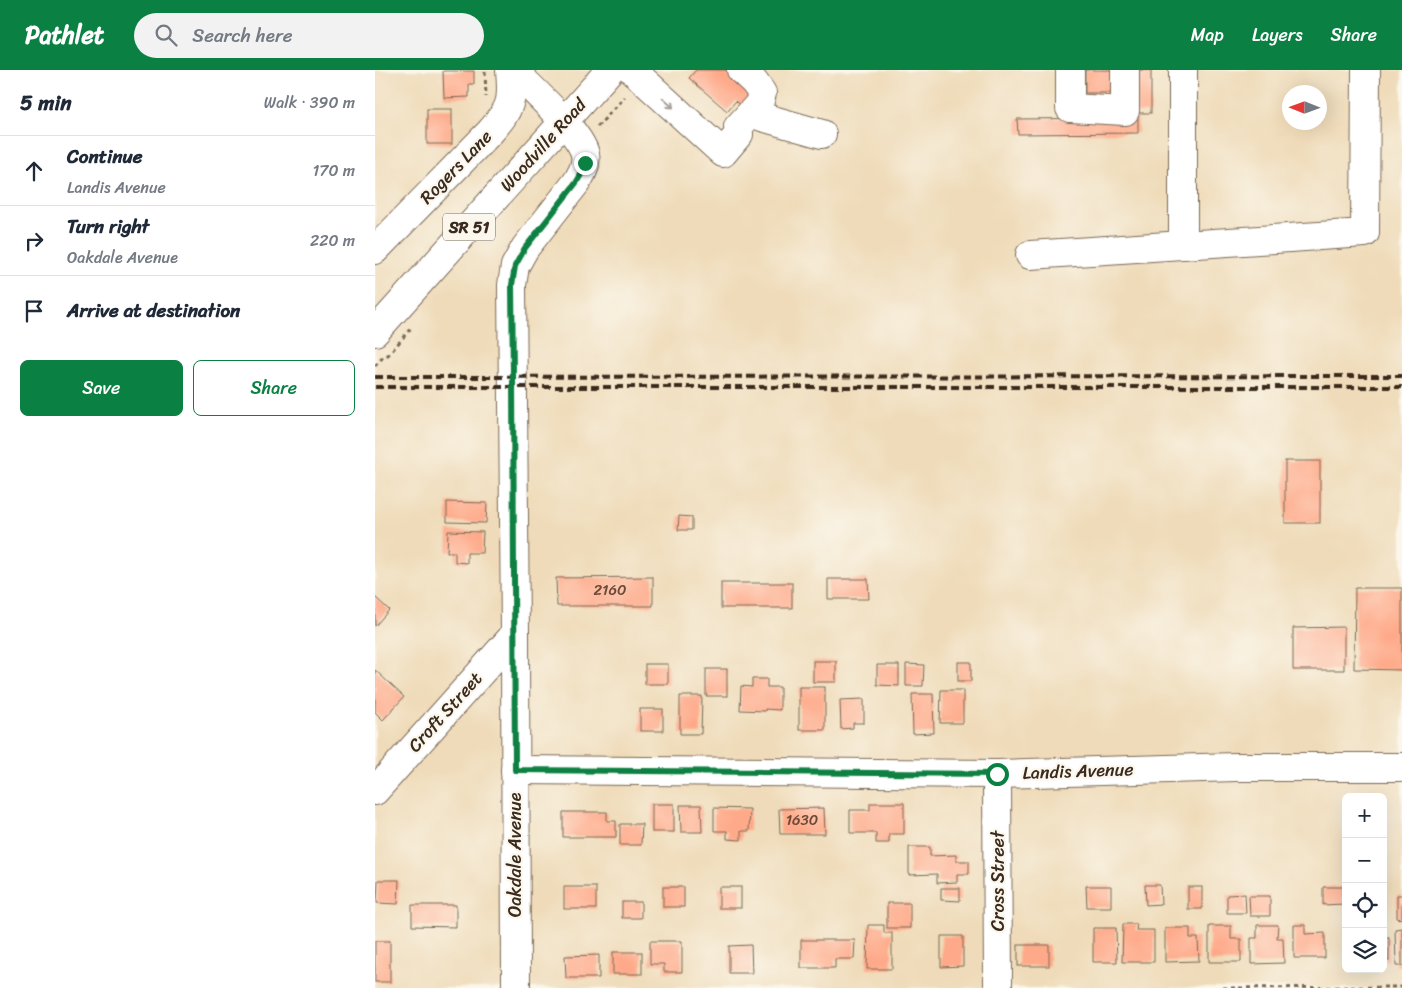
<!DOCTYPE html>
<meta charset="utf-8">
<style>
:root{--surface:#fff;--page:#f2f2f3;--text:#1f2937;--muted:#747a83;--line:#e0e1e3;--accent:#0b8043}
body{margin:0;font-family:Sriracha,sans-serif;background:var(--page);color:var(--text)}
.controls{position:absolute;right:15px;bottom:15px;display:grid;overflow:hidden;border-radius:8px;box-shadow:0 5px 20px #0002}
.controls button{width:45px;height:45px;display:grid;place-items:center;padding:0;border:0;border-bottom:1px solid var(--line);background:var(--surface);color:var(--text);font:25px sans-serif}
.compass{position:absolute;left:907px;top:15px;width:45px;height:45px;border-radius:50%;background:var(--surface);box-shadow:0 5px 20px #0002;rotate:271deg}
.stop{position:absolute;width:15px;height:15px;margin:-11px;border:4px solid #0b8043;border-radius:50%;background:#fff}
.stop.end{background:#0b8043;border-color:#fff;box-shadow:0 1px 5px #0008}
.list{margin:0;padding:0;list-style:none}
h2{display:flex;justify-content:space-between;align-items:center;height:65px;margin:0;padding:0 20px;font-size:21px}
h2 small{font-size:16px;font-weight:400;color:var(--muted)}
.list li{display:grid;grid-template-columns:32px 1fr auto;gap:15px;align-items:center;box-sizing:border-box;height:70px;padding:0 20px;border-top:1px solid var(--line)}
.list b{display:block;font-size:19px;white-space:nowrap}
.list p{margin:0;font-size:16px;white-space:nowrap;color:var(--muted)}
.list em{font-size:16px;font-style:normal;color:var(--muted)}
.actions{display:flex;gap:10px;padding:15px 20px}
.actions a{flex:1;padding:11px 0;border:1px solid var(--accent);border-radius:8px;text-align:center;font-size:18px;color:var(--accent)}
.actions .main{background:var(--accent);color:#fff}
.icon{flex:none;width:28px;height:28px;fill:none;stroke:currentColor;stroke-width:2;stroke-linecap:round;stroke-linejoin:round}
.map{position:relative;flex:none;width:1027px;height:918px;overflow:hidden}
header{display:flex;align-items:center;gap:30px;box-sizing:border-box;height:70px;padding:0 25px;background:var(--accent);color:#fff}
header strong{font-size:24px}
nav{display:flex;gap:28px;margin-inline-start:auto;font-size:18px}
.search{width:350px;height:45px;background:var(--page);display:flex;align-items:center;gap:12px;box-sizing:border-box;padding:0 18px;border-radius:28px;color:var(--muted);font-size:19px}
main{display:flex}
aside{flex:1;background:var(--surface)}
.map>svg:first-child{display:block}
.building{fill:#feaa8a}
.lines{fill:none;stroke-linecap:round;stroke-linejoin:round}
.minor-casing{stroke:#7a6854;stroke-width:30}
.major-casing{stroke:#7a6854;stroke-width:30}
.path{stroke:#7a6854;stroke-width:3;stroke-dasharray:4 4;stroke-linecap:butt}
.minor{stroke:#fff;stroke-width:28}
.major{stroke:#fff;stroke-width:28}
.rail{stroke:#3b2a1e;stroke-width:4;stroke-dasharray:8 4;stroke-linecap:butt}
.oneway{stroke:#a79f9a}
.route{stroke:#0b8043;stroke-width:6}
.labels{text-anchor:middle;stroke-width:4.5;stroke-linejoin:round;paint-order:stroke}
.number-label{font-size:15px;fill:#6c4a39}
.shield{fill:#fbf7ec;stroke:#75685c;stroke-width:1}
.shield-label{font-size:16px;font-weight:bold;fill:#3b2a1e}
.street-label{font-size:18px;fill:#3b2a1e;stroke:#fbf7ec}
</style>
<header>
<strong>Pathlet</strong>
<div class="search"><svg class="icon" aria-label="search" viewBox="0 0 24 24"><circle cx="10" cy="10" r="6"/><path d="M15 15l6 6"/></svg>Search here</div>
<nav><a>Map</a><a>Layers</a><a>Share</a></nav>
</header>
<main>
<aside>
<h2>5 min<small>Walk · 390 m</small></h2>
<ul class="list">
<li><svg class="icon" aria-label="ahead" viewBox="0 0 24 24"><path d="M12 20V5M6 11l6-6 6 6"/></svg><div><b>Continue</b><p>Landis Avenue</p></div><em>170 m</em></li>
<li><svg class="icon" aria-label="right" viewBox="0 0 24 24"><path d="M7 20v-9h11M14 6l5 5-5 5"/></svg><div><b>Turn right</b><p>Oakdale Avenue</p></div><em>220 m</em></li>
<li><svg class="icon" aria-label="arrive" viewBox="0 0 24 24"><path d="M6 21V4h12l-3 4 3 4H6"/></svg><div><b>Arrive at destination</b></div></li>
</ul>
<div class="actions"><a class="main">Save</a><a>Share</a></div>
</aside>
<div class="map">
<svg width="1027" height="918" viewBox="0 0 1027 918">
<rect width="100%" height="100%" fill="#fbf7ec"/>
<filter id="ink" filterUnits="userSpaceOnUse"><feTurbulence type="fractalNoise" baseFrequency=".02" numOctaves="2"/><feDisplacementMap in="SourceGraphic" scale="10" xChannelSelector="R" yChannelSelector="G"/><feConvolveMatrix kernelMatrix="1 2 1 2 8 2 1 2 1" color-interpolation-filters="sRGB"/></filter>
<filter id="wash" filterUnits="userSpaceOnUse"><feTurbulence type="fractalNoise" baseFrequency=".0096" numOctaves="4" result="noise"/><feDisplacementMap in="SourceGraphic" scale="20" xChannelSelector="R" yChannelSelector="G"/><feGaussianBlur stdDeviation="1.12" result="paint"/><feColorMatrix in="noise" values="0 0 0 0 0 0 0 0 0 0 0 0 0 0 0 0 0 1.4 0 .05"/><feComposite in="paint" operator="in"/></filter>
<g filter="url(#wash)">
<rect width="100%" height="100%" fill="#efdbb9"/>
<g id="blocks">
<g class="building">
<path d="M321 0H352L380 25 369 38 361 31 352 41 314 8Z"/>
<rect x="710" y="0" width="28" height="23"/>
<rect x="761" y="0" width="15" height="43"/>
<path d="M68 1H99V14H94V27L69 28Z"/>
<rect x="52" y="39" width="25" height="35"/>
<path d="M763 48V63L643 64 642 49Z"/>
<rect x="910" y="391" width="35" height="62"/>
<path d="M72 432 112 433 111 453 72 452Z"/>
<path d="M304 446 317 447V460H303Z"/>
<path d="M73 461 108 462 107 483H92V493L80 492V482H72Z"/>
<path d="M278 507V536H182L181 508Z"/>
<path d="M453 509H493L494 529H453Z"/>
<rect x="346" y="513" width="71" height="25"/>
<path d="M980 518H1027V600L979 599Z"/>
<path d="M0 527 14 540 0 556Z"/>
<path d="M969 557V600H918V558Z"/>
<rect x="438" y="591" width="23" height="21"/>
<rect x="583" y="592" width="13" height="19"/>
<rect x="270" y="594" width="23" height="20"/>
<path d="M531 594 549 595 548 616H531Z"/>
<path d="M502 595H524V616L502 615Z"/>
<rect x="331" y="599" width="21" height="27"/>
<path d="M0 600 29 627 8 650 0 642Z"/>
<path d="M377 609H392V617H405V640L390 639V641L365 640 366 616 377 617Z"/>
<rect x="424" y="617" width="26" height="43"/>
<path d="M566 620H588V653H565Z"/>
<path d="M537 624H558L559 663 538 664Z"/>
<path d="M305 626H327L326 664H305Z"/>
<path d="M489 629V653H478V658L466 659 465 630Z"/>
<rect x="265" y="639" width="23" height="22"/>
<path d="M495 733H529V764H514V773H501V763H475V740H495Z"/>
<rect x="277" y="734" width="22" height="28"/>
<path d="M305 735H326L327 762H306Z"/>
<path d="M339 738 375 739 374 761H366V770L352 769V761H339Z"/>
<path d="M449 738 450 764H405L404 739Z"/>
<path d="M188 742H232V751H241V767H188Z"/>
<path d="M245 754H267L266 775H245Z"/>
<path d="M534 777H555V786L581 785V791H594V804H582V812L562 813V804L534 805Z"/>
<path d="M3 810H24L23 834 2 833Z"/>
<path d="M770 815H785L786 834 771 835Z"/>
<path d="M711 816H736V837H712Z"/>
<rect x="189" y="817" width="32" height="22"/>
<rect x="288" y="817" width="21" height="20"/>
<rect x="344" y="817" width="22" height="21"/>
<rect x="813" y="817" width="14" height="22"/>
<path d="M948 817H969V834L948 835Z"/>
<path d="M566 818H585V831L566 830Z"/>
<path d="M870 824 871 843H852V825Z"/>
<path d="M1022 825H1027V848L1022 849Z"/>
<path d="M874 826H895V846H875Z"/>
<rect x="247" y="832" width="19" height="16"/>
<rect x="512" y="833" width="23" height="25"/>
<path d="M37 835H81V857L37 856Z"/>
<path d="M748 854H762L761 860H779V892H747Z"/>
<path d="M493 855H509V863H517V899H492Z"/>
<path d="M882 855H903L902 868H908L909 893 876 894V868H882Z"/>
<path d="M919 855H930V864L950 863V888H919Z"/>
<path d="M834 856H856V869H866V892H834Z"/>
<path d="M718 858H741L742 892H718Z"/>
<path d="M790 858H815V868H823L824 891 790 892Z"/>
<path d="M1027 858V896H1021L1020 859Z"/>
<path d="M566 866H588V896L566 897Z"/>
<rect x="1008" y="868" width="6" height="23"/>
<path d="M426 870H480L479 889H460V898H426Z"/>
<rect x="0" y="871" width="15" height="41"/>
<path d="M275 871H307V902H289V894H275Z"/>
<path d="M376 875 377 903H354V876Z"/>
<rect x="643" y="875" width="31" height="21"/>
<rect x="238" y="882" width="29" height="22"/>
<path d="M224 885V908H191L190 886Z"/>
</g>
</g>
</g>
<g filter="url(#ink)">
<use href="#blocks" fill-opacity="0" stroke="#7a6854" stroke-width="1"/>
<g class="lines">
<defs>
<g id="minor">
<path d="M138 0C155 17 205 62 210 84 212 95 207 104 201 113L150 178 140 196 137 215 140 564 141 918"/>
<path d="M257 0 348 83 364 64 363 57 384 34 387 23 379 12 366 0"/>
<path d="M695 0V38L750 41V0"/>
<path d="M808 0V175"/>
<path d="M387 47 447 64"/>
<path d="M0 180 115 62C136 38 138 32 135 0"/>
<path d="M655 185 990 163 991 0"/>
<path d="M140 700 622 704 861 697H1027"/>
<path d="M622 704 623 918"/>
<path d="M0 721 140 564"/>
</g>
<path id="major" d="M0 262 235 0"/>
</defs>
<use href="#minor" class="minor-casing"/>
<use href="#major" class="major-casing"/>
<g class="path">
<path d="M110 2 111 27"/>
<path d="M222 57 250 27"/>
<path d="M0 296 9 286 13 285 16 282 36 258"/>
<path d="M848 918 1027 917"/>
</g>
<use href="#minor" class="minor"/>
<use href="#major" class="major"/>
<g class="rail">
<path d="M0 307 1027 306"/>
<path d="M0 317H1027"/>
</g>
</g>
<defs><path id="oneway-shaft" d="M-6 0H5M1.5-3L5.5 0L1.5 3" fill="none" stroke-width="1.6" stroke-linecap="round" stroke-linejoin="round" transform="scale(1.25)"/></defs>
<use class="oneway" href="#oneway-shaft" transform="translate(293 33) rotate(42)"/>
</g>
<g class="lines" filter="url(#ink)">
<path class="route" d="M210 93 207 103 201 113 150 178 140 196 137 215 138 306 140 700 622 704"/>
</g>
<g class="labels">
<g class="number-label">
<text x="235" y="525">2160</text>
<text x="427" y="755">1630</text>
</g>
<rect class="shield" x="68" y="143.5" width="52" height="27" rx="4"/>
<g class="shield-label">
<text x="94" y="163">SR 51</text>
</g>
<g class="street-label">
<text transform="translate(168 75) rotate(-48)" y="6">Woodville Road</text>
<text transform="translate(81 97) rotate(-46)" y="6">Rogers Lane</text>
<text transform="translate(70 642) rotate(-48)" y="6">Croft Street</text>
<text transform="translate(703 701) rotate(-2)" y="6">Landis Avenue</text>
<text transform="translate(140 785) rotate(-90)" y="6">Oakdale Avenue</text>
<text transform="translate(623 811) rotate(-90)" y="6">Cross Street</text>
</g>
</g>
</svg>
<div class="controls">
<button>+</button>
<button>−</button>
<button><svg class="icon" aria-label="locate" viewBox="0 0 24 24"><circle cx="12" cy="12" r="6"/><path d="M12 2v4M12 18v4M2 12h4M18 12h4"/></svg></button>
<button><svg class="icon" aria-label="layers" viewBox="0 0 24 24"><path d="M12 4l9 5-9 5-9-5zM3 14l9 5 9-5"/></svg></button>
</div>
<svg class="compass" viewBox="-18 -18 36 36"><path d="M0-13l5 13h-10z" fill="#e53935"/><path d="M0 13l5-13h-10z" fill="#747a83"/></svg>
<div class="stop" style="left:622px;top:704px"></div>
<div class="stop end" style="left:210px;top:93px"></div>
</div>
</main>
